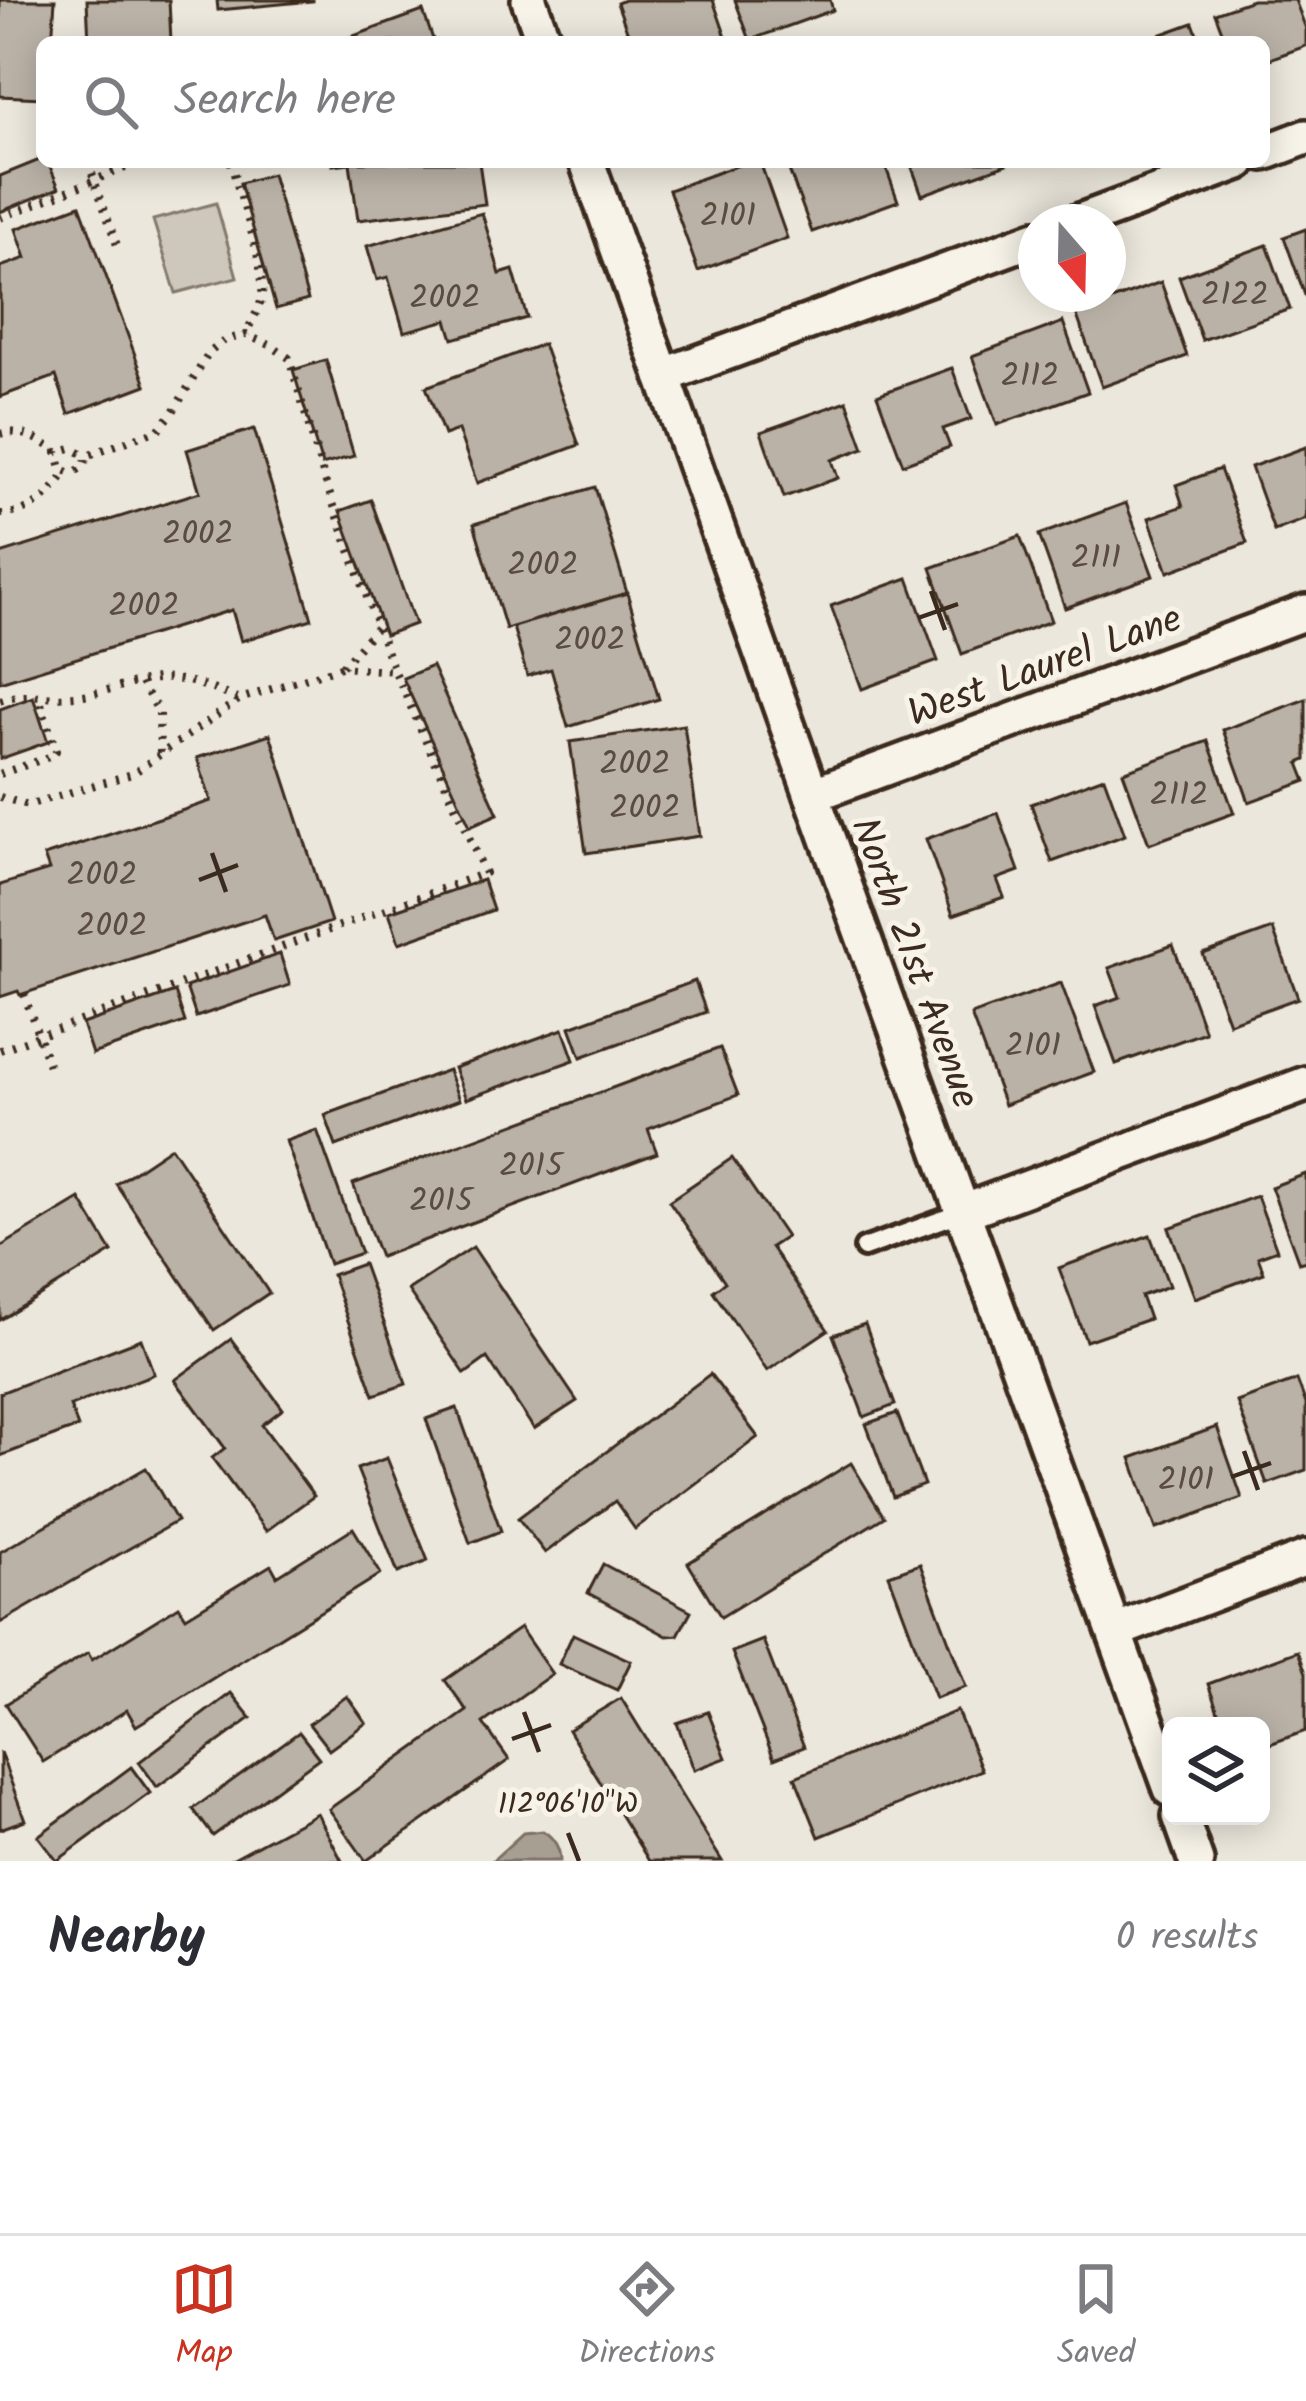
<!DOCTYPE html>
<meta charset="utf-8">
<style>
:root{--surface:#fff;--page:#f2f2f3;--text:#2b2b33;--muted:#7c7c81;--line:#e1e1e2;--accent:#c8321e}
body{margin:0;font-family:Kalam,sans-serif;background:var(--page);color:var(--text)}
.controls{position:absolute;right:36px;bottom:36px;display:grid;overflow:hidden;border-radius:18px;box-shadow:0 6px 30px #0003}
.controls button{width:108px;height:108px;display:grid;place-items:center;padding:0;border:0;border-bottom:3px solid var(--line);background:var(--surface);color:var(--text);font:60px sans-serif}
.compass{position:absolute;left:1018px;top:204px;width:108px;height:108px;border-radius:50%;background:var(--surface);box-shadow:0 6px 30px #0003;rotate:160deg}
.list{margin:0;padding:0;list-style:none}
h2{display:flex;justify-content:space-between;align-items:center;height:156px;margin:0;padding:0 48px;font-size:51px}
h2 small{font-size:39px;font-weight:400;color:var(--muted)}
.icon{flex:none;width:66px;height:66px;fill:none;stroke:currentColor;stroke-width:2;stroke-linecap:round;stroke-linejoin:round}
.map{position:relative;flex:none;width:1306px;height:1861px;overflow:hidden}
.search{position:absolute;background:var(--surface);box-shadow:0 6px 30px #0003;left:36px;right:36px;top:36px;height:132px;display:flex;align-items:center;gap:30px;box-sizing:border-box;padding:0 42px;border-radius:18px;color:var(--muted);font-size:45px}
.sheet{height:372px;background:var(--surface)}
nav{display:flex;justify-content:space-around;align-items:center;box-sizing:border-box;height:168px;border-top:3px solid var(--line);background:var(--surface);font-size:33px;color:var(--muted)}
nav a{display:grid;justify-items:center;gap:6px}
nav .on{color:var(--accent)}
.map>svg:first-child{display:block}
.green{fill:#cec8bc;stroke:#84796d;stroke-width:3}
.water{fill:#a89f93;stroke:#7c7064;stroke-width:3}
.building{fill:#bab2a7;stroke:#3b2a1e;stroke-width:3}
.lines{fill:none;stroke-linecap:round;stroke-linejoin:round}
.lane-casing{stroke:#3b2a1e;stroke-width:26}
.street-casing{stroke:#3b2a1e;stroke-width:42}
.path{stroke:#3b2a1e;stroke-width:8;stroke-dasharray:3 9;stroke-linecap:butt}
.lane{stroke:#f7f3e8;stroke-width:16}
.street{stroke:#f7f3e8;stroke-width:33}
.ticks{fill:none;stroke:#3b2a1e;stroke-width:4.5}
.labels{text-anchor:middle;stroke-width:10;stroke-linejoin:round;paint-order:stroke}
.number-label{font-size:33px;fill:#5b4c40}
.street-label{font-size:39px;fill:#3b2a1e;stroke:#f7f3e8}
.ticks-label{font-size:30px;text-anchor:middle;fill:#3b2a1e;stroke:#f7f3e8;stroke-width:10;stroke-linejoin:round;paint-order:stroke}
</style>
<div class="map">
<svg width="1306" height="1861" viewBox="0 0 1306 1861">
<rect width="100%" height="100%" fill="#ece7dc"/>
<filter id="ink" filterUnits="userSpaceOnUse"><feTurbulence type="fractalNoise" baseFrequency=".00833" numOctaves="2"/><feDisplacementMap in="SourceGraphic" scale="24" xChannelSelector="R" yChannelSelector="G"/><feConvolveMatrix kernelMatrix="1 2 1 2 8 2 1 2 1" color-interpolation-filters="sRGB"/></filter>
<g filter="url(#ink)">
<path class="green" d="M216 203 237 277 176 293 153 220Z"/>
<path class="water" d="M543 1831C554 1838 560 1848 560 1861H492L523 1833Z"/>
<g class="building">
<path d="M0 0H55L52 42H42V98L0 96Z"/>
<path d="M87 0H169L171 42H89Z"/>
<path d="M217 0H313V1L218 10Z"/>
<path d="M624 0H713L727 40 721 42H631L617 3Z"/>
<path d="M735 0H830L833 10 750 40Z"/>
<path d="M1252 0H1295L1306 29V46L1264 61V42H1226L1215 13Z"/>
<path d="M423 11 434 42H337Z"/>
<path d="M1193 23 1200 42H1140Z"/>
<path d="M42 159V162H48L59 188 0 212V176Z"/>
<path d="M333 162H479L485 204 358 220 350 163 333 165Z"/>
<path d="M747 162H760L787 238 698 271 669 190Z"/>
<path d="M786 162H884L898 201 812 232Z"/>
<path d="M910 162H1007V164L922 195Z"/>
<path d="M272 174 308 300 276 309 240 183Z"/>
<path d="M80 205 146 385 69 414 56 376 0 397V267L26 258 16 229Z"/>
<path d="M482 213 500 274 513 270 527 318 453 339 447 320 404 332 388 277 377 280 367 246Z"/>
<path d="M1306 229V298L1284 237Z"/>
<path d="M1267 245 1290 309 1202 340 1179 277Z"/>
<path d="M1161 282 1187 356 1102 387 1076 313Z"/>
<path d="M1063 322 1088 392 997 425 972 356Z"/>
<path d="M543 344 579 445 477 483 458 430 444 435 426 387Z"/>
<path d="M326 360 354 456 322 465 293 370Z"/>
<path d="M952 368 971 419 943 429 950 447 903 464 877 395Z"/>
<path d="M847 401 864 448 832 460 838 478 784 497 761 432Z"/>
<path d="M254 429 312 619 241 641 232 610 0 682V554L200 492 187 450Z"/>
<path d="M1306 447V519L1274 531 1251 467Z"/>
<path d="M1220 469 1247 543 1168 572 1149 518 1183 506 1176 485Z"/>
<path d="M595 487 627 593 506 629 474 524Z"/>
<path d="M371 500 415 624 385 635 340 511Z"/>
<path d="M1126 503 1153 576 1065 608 1039 535Z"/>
<path d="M1020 536 1051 621 962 654 931 568Z"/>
<path d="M908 578 938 661 862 689 831 606Z"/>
<path d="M627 593 659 699 568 727 551 669 527 676 513 627Z"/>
<path d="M432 666 498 814 470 826 403 678Z"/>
<path d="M33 697 48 742 0 759V709Z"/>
<path d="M1306 699V760L1299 763 1306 781 1249 802 1223 730Z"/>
<path d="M684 725 700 836 586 853 570 742Z"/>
<path d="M270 734 331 922 274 941 265 915 20 995 18 991 0 997V885L49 870 44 856 211 801 197 758Z"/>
<path d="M1208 741 1234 813 1149 844 1123 772Z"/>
<path d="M1104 777 1125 835 1052 862 1031 804Z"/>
<path d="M998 813 1019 871 997 879 1004 897 953 915 926 839Z"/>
<path d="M483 880 493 910 399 943 389 912Z"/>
<path d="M1273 929 1298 998 1229 1023 1203 954Z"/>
<path d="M1173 945 1205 1032 1116 1064 1095 1006 1120 997 1109 968Z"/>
<path d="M280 954 290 985 196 1017 186 987Z"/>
<path d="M695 981 706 1012 581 1057 570 1027Z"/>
<path d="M1061 983 1094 1072 1004 1105 971 1015Z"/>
<path d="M175 992 185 1022 92 1054 82 1024Z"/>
<path d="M563 1029 574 1060 466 1099 454 1068Z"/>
<path d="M720 1048 738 1095 648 1129 657 1153 380 1257 353 1184Z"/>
<path d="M448 1070 459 1100 336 1146 325 1115Z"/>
<path d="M317 1130 361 1253 329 1264 286 1141Z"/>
<path d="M171 1147 269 1293 214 1330 116 1184Z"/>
<path d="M732 1158 786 1237 771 1247 828 1330 767 1371 713 1291 725 1282 669 1201Z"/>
<path d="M1306 1174V1261L1299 1263 1271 1187Z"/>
<path d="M1257 1196 1277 1250 1258 1257 1264 1273 1195 1298 1169 1228Z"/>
<path d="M80 1199 112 1252 0 1320V1247Z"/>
<path d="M1150 1235 1169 1286 1141 1296 1149 1319 1086 1341 1059 1268Z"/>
<path d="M473 1247 577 1401 534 1429 487 1358 465 1374 408 1290Z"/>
<path d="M363 1264 406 1384 374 1395 332 1275Z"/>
<path d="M865 1324 895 1405 864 1417 833 1335Z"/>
<path d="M141 1339 154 1374 70 1406 78 1427 0 1456V1393Z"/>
<path d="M231 1339 283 1409 262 1425 314 1496 266 1531 212 1458 225 1448 175 1380Z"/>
<path d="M710 1374 758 1437 635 1529 615 1501 545 1553 518 1518Z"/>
<path d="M1297 1380 1306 1404V1470L1267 1484 1237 1402Z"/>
<path d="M457 1408 501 1531 470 1543 426 1419Z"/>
<path d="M897 1413 924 1485 893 1497 866 1424Z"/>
<path d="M1217 1427 1242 1498 1156 1529 1131 1458Z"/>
<path d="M387 1458 428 1561 398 1573 357 1469Z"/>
<path d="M851 1463 884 1517 721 1617 688 1563Z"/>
<path d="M146 1468 177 1521 0 1623V1552Z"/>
<path d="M353 1528 381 1574 136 1726 127 1710 43 1762 6 1704 88 1653 92 1660 179 1606 186 1617 271 1565 277 1576Z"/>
<path d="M603 1564 691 1611 678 1635 667 1636 588 1593Z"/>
<path d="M920 1564 966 1687 935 1698 889 1575Z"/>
<path d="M520 1628 552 1674 483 1723 509 1760 366 1861 329 1809 467 1711 445 1680Z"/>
<path d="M573 1634 631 1661 617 1690 559 1664Z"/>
<path d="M763 1640 804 1747 774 1759 732 1652Z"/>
<path d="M1298 1651 1306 1673V1731L1267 1745 1261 1726H1223L1208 1684Z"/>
<path d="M231 1693 251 1718 157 1787 139 1762Z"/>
<path d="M347 1696 366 1723 329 1750 309 1724Z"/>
<path d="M621 1698 722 1861H649L568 1730Z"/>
<path d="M957 1711 982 1770 819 1837 795 1777Z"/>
<path d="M708 1712 726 1758 694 1770 677 1723Z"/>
<path d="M299 1732 319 1758 213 1836 193 1809Z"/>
<path d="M0 1752 25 1820 0 1829Z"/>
<path d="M131 1767 150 1793 57 1861 38 1836Z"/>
<path d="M317 1813 342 1861H228Z"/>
</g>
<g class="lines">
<defs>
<path id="lane" d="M864 1248 963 1212"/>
<g id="street">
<path d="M529 0 544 42"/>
<path d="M1264 153 1306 137"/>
<path d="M587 162 812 795 1171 1789"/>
<path d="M1078 222 1239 162"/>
<path d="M663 376 1036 238"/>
<path d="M812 795 1306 612"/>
<path d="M963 1212 1306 1084"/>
<path d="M1115 1631 1306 1558"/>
<path d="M1180 1816 1196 1861"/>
</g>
</defs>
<use href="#lane" class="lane-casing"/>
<use href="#street" class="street-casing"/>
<g class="path">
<path d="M88 162 119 251"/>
<path d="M231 162C238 195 269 272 261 301 258 312 250 323 246 335"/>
<path d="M0 218 140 162"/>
<path d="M0 434C20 428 41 440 57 452"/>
<path d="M0 514C32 514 48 497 66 472"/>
<path d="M342 666 377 627"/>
<path d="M141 683 159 712 160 753"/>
<path d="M0 700C28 691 46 699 74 696 102 694 129 682 157 679 185 676 212 689 238 699"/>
<path d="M0 774 52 756 56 751 39 697"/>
<path d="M0 797 28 805 132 774 240 699 341 667 395 671"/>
<path d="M24 994 50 1069"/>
<path d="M0 1050 485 873 389 658 325 481 289 358 270 345 246 335 225 340 209 353 171 415 158 430 86 456C86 466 81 469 72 473L61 469 57 452 71 448 86 456"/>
</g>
<use href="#lane" class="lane"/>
<use href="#street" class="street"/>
</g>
</g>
<path class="ticks" d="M931 591 945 630M918 618 958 604M212 853 226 892M199 880 238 865M1244 1451 1258 1490M1231 1477 1271 1463M524 1712 539 1752M512 1739 551 1725M568 1833 579 1861"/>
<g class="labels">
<g class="number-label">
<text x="728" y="226">2101</text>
<text x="1235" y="305">2122</text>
<text x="445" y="308">2002</text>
<text x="1030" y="386">2112</text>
<text x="198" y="544">2002</text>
<text x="1096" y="568">2111</text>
<text x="543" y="575">2002</text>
<text x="144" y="616">2002</text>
<text x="590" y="650">2002</text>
<text x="635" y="774">2002</text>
<text x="1179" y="805">2112</text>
<text x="645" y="818">2002</text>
<text x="102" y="885">2002</text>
<text x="112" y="936">2002</text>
<text x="1033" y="1056">2101</text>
<text x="531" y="1176">2015</text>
<text x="441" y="1211">2015</text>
<text x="1186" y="1490">2101</text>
</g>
<g class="street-label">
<text transform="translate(1044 664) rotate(-20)" y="14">West Laurel Lane</text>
<text transform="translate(917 962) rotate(70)" y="14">North 21st Avenue</text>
</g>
</g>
<g class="ticks-label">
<text x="568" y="1813">112°06'10"W</text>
</g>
</svg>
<div class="controls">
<button><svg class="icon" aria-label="layers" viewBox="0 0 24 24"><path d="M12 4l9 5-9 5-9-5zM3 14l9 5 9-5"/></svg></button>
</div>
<svg class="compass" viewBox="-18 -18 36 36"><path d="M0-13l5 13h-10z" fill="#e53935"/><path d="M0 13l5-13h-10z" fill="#7c7c81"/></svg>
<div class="search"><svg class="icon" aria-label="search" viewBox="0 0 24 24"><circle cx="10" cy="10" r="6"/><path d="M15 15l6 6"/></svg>Search here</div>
</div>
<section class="sheet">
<h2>Nearby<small>0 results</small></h2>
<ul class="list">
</ul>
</section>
<nav>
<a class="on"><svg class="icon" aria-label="map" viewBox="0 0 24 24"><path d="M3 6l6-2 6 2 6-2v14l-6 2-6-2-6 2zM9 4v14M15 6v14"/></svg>Map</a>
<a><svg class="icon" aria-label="directions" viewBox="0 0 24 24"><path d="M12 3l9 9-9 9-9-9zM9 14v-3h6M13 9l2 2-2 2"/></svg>Directions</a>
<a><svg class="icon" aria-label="saved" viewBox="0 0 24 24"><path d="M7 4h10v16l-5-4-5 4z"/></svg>Saved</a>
</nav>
